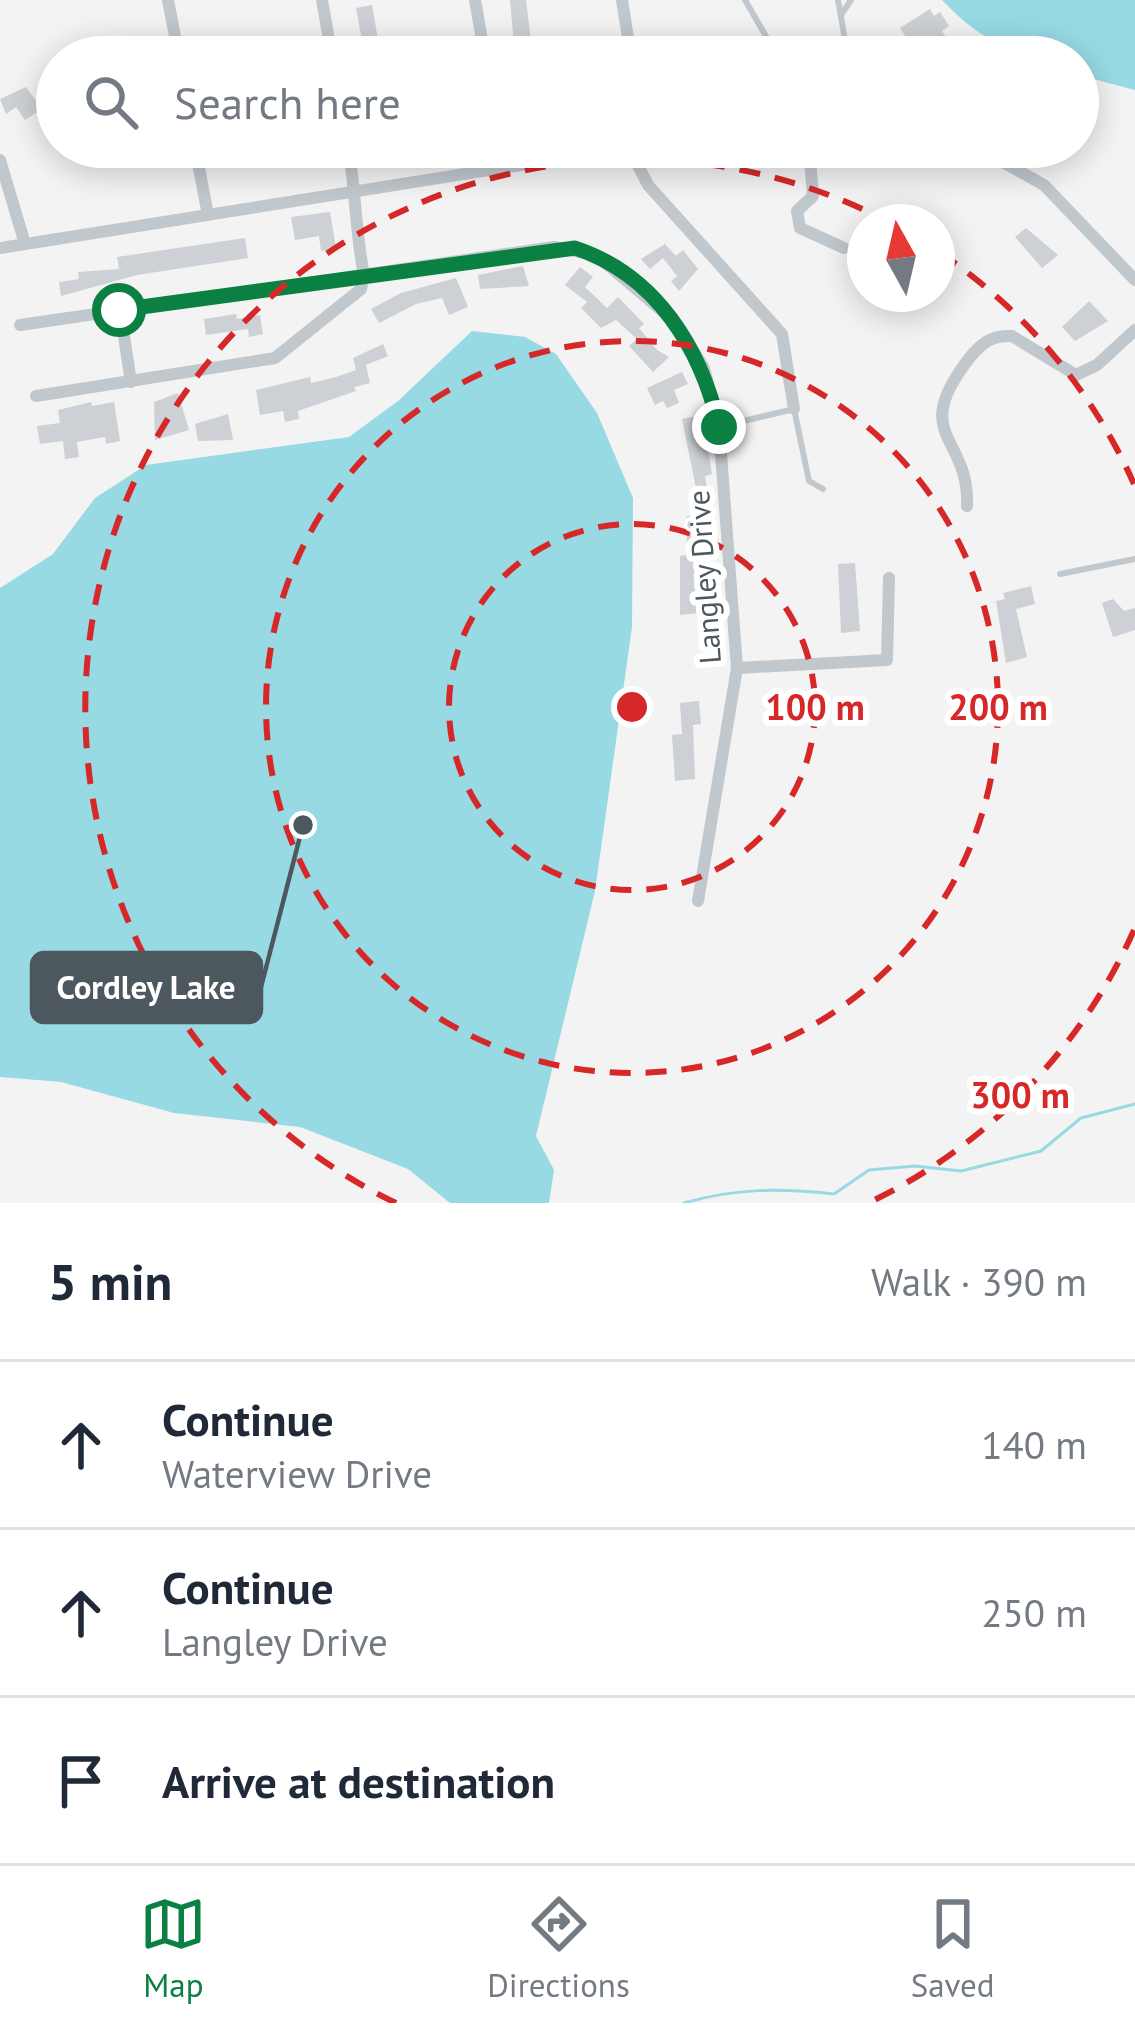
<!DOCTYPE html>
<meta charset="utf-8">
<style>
:root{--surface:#fff;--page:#f2f2f3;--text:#1f2937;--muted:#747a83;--line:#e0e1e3;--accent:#0b8043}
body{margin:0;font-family:"PT Sans",sans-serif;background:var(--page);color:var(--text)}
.compass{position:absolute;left:847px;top:204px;width:108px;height:108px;border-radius:50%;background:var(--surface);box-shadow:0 6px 30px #0003;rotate:352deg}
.stop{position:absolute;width:36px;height:36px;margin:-27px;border:9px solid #0b8043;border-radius:50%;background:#fff}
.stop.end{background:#0b8043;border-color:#fff;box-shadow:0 3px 12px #0008}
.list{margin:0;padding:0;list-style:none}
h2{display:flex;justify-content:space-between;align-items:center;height:156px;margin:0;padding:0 48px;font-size:51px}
h2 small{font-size:39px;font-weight:400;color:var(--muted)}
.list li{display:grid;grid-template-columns:78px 1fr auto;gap:36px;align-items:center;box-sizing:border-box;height:168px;padding:0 48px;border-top:3px solid var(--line)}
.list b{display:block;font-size:45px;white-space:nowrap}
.list p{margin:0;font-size:39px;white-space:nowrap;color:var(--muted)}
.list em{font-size:39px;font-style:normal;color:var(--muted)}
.icon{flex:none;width:66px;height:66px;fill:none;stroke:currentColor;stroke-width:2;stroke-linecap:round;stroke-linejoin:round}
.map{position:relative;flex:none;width:1135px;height:1203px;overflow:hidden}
.search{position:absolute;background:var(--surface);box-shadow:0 6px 30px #0003;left:36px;right:36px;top:36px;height:132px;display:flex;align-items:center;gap:30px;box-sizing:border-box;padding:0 42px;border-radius:66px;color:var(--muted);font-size:45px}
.sheet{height:660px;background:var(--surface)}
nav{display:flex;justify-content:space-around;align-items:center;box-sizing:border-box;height:168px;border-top:3px solid var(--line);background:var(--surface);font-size:33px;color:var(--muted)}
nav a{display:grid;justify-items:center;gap:6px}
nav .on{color:var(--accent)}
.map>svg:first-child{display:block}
.water{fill:#98dae4}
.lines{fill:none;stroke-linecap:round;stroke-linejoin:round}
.stream{stroke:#98dae4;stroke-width:3}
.building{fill:#cdd0d4}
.service{stroke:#c0c7cd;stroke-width:6}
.minor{stroke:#c0c7cd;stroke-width:12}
.route{stroke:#0b8043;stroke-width:15}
.ring{fill:none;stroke:#d62828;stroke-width:6;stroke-dasharray:21 15}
.labels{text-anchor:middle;stroke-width:12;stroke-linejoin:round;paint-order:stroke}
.street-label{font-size:30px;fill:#4c575e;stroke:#fff}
.centre{fill:#d62828;stroke:#fff;stroke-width:6}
.ring-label{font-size:36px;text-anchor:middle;font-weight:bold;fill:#d62828;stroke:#fff;stroke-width:12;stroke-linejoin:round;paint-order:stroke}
.leader{fill:none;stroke:#4c575e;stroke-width:4.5}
.callout-dot{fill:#4c575e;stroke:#fff;stroke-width:4.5}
.callout{fill:#4c575e;stroke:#4c575e;stroke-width:4.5}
.callout-label{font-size:33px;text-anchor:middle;font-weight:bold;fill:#fff}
</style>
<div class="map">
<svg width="1135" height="1203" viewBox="0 0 1135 1203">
<rect width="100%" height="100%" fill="#f4f3f3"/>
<g class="water">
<path d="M942 0H1135V90L1078 75V57C1017 57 985 45 942 0Z"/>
<path d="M472 331 525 337 556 354 597 413 633 498 632 627 595 891 536 1136 554 1170 549 1203H450L408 1169 300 1127 174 1113 61 1082 0 1077V588L53 554 95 498 146 465 349 437 398 401Z"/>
</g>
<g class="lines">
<path class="stream" d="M684 1203C736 1188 781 1188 834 1194L869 1170 915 1166 961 1171 1041 1151 1081 1118 1135 1104"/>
</g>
<g class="building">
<path d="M510 0H526L533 57H515Z"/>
<path d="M372 5 381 57H365L356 8Z"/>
<path d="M930 9 934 16 940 12 949 26 942 31 959 57H928L915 36 908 40 900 28Z"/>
<path d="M26 87 42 109 25 120 16 107 6 114 0 99Z"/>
<path d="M330 212 336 248 321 251 319 236 295 240 291 217Z"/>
<path d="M1026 228 1058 255 1042 268 1015 237Z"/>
<path d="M245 238 248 258 137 275 61 296 59 282 79 279 78 272 119 269 117 257Z"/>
<path d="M665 244 676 256 683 250 698 269 679 291 671 281 677 276 663 258 650 269 641 259Z"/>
<path d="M523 266 529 286 480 289 478 275Z"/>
<path d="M580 267 593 277 585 287 607 308 618 297 644 324 639 328 657 350 669 357 653 372 629 346 637 339 616 320 601 328 581 308 587 302 565 285Z"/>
<path d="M456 278 468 307 449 315 442 298 416 304 379 323 371 309 401 293Z"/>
<path d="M1089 301 1108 321 1075 341 1062 327Z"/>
<path d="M236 314 237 319 260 315 263 334 249 337 248 329 206 335 204 319Z"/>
<path d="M383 344 388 356 366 365 370 383 354 387 356 391 298 411 299 419 285 422 283 411 260 415 256 390 310 377 311 383 336 377 356 370 353 358Z"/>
<path d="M682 372 688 384 674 390 679 403 667 408 663 401 655 405 647 388Z"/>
<path d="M178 393 189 430 155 440 154 402Z"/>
<path d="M91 402 92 406 114 402 120 441 106 444 105 437 77 442 79 457 65 459 63 441 40 444 37 426 60 423 58 410Z"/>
<path d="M228 414 233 440 198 441 195 424Z"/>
<path d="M702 415 712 474 705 476 712 526 704 527 705 570 695 571 699 613 680 615V556L687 555V516L694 515 696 488 682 419Z"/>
<path d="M855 563 860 631 841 633 838 564Z"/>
<path d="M1031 586 1035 604 1016 609 1027 657 1006 663 996 601 1005 599 1003 593Z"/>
<path d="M1113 599 1124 611 1135 608V630L1113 637 1102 603Z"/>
<path d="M699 701 701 724 693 725 695 779 675 781 672 735 682 734 680 703Z"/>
</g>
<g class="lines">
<g class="service">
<path d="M745 0 778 57"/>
<path d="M838 0 848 57"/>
<path d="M841 15 851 0"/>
<path d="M719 427 794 409 809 481 823 489"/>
<path d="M1060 574 1135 559"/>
</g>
<g class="minor">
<path d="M168 0 179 57"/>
<path d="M322 0 332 57"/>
<path d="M475 0 485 57"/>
<path d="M622 0 631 57"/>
<path d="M574 57 629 50"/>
<path d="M195 147 208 215"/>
<path d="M348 147C356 191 355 231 364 275"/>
<path d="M809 147 813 196 797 211 800 228 844 248"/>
<path d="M976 147 1044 185 1135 280"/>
<path d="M629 148 648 185 782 334 794 409"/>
<path d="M0 160 25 244"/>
<path d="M0 248 634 147"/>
<path d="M120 310 131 382"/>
<path d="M20 325 554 247 596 255 675 322 704 368 719 427 737 668 698 901"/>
<path d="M36 396 275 358 361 289 364 275"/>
<path d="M967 506C970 434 907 437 971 356 983 342 993 335 1012 336L1076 375 1097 365 1135 330"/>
<path d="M737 668 887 660 889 578"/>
</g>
</g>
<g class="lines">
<path class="route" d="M119 310 575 248C656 275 701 348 719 427"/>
</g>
<g class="ring">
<circle cx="632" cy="707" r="183"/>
<circle cx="632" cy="707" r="366"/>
<path d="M1134 930A549 549 0 0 1 868 1203M396 1203A549 549 0 1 1 885 220M939 252A549 549 0 0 1 1134 484"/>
</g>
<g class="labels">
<g class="street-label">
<text transform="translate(705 577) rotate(-94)" y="10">Langley Drive</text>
</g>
</g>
<circle cx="632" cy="707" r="18" class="centre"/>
<g class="ring-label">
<text x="815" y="720">100 m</text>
<text x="998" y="720">200 m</text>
<text x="1020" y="1108">300 m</text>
</g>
<path class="leader" d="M303 825L261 987"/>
<circle class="callout-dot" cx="303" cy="825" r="12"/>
<rect class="callout" x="32" y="953" width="229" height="69" rx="12"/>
<g class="callout-label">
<text x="146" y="999">Cordley Lake</text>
</g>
</svg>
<svg class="compass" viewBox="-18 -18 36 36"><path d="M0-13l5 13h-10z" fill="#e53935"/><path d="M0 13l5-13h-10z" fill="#747a83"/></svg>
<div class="stop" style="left:119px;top:310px"></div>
<div class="stop end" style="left:719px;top:427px"></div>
<div class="search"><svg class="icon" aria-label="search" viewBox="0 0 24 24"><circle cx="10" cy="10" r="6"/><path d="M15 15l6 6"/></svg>Search here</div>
</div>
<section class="sheet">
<h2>5 min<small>Walk · 390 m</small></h2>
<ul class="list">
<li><svg class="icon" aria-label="ahead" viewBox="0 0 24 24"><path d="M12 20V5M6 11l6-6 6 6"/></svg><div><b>Continue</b><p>Waterview Drive</p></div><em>140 m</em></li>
<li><svg class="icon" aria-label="ahead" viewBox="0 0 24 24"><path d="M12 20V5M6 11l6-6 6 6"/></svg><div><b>Continue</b><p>Langley Drive</p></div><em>250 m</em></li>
<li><svg class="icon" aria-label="arrive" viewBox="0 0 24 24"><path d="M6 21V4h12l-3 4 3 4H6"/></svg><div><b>Arrive at destination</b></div></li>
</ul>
</section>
<nav>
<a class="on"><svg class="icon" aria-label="map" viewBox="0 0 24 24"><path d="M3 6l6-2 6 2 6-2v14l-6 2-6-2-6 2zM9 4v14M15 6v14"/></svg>Map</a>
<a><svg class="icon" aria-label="directions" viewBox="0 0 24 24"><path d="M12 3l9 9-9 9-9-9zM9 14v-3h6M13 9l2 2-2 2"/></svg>Directions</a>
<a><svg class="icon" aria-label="saved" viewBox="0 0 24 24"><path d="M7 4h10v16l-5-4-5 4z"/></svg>Saved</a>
</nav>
